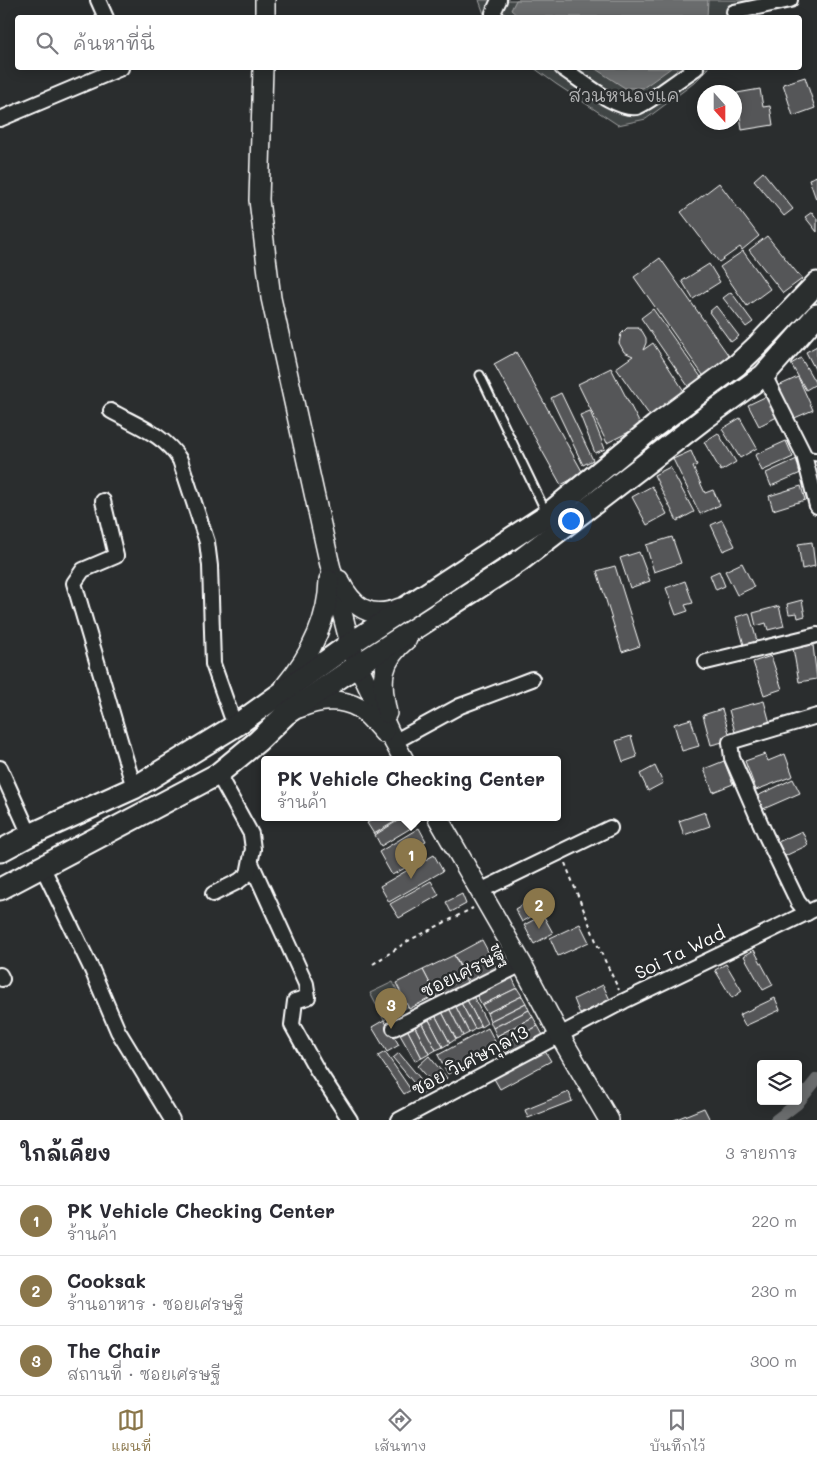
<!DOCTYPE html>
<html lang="th">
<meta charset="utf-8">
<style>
:root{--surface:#fff;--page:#f2f2f3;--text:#2b2b33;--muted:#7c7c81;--line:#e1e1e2;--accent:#8a764a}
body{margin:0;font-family:Mali,"Playpen Sans Thai",sans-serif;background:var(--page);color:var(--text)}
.controls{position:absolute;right:15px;bottom:15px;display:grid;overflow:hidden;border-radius:5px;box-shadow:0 2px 12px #0003}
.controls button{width:45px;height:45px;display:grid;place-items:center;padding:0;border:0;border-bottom:1px solid var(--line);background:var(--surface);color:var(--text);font:25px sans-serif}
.compass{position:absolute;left:697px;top:85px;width:45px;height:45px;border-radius:50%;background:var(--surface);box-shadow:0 2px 12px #0003;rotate:159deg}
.you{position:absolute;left:570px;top:520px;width:18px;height:18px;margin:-12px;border:4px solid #fff;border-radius:50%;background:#1a73e8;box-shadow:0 0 0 8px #1a73e833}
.badge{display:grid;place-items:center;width:32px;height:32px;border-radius:50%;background:var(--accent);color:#fff;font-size:16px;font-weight:700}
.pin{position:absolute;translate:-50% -41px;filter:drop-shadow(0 1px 2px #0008)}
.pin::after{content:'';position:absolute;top:26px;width:18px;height:15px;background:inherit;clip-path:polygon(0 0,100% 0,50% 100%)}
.popup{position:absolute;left:261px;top:756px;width:300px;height:65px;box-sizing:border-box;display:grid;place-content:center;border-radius:5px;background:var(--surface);filter:drop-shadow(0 1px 4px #0005);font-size:16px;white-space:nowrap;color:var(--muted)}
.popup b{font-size:19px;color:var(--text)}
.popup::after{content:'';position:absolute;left:50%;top:100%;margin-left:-10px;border:10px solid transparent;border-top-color:var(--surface)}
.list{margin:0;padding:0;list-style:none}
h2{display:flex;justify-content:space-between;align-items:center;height:65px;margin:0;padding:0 20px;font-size:21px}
h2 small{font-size:16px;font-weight:400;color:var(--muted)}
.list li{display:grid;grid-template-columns:32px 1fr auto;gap:15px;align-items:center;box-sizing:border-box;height:70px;padding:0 20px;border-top:1px solid var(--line)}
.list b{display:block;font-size:19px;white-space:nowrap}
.list p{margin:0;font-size:16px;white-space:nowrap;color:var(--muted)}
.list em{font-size:16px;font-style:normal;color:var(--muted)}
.icon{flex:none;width:28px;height:28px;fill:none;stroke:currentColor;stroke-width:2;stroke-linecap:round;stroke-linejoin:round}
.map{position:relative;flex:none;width:817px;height:1120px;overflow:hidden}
.search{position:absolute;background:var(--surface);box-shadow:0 2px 12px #0003;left:15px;right:15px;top:15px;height:55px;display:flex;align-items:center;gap:12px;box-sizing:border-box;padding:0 18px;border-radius:5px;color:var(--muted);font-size:19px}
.sheet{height:275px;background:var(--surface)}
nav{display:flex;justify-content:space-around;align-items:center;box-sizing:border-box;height:70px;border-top:1px solid var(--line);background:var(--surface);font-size:14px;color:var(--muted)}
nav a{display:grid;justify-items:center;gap:2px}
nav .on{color:var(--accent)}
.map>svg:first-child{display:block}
.green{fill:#414445;stroke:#a0a2a2}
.water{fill:#6a6c6d;stroke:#a6a7a7}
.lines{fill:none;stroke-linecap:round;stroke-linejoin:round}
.canal{stroke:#6a6c6d;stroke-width:12}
.building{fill:#555758;stroke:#fff}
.lane-casing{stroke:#fff;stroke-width:11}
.street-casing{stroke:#fff;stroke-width:18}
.secondary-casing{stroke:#fff;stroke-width:22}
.primary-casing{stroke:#fff;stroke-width:25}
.path{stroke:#fff;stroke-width:2;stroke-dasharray:4 4;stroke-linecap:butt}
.lane{stroke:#2a2d2e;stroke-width:7}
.street{stroke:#2a2d2e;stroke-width:14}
.secondary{stroke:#2a2d2e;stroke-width:19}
.primary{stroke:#2a2d2e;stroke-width:21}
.labels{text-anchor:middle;stroke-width:5;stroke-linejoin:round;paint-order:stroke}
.park-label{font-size:18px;fill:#b3b4b5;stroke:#2a2d2e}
.street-label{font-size:18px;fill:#fff;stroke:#2a2d2e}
</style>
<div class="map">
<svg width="817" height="1120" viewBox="0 0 817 1120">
<rect width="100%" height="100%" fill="#2a2d2e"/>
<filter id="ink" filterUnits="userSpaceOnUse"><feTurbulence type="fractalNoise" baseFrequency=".02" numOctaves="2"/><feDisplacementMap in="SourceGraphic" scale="10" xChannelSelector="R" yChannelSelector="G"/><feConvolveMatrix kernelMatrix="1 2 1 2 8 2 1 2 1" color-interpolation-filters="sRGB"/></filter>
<g filter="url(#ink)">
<g class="green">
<path d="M479 0H747L748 17H485Z"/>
<path d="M534 68H709L694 83 646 119 618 125 556 84Z"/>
<path d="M393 982 406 1008 384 1020 370 993Z"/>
</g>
<g class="water">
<path d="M516 0H708L707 17H519L511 10Z"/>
<path d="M594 68H671L643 88H625Z"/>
</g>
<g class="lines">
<path class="canal" d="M776 1120 797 1104 817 1079"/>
</g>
<g class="building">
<path d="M805 77 815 108 793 116 783 84Z"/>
<path d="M760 89 763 107 770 106 773 125 742 130 737 93Z"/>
<path d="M763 172 793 209 784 216 754 180Z"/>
<path d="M817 176V199H816L809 179Z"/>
<path d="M719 183 759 236 742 250 740 247 719 262 681 212Z"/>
<path d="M812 212 817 219V232L805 217Z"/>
<path d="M767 236 802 279 783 293 749 250Z"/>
<path d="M743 251 770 289 747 306 720 267Z"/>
<path d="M660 258 731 359 705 378 634 277Z"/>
<path d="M709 264 720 282 693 299 682 281Z"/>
<path d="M731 292 753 322 746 327 723 298Z"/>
<path d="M716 306 739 336 731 342 709 312Z"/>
<path d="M653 309 703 380 690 389 641 318Z"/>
<path d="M627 328H638L642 331 646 338V343L643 350 653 343 684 391 650 416 616 368 633 356 624 352 619 343 621 334Z"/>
<path d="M817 346V373L806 352Z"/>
<path d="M516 352 583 473 561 485 494 364Z"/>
<path d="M801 358 816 384 806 390 791 364Z"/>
<path d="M611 368 641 426 607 443 578 384Z"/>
<path d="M798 377 813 410 790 420 776 387Z"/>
<path d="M561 393 593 460 583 465 551 398Z"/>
<path d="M767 396 777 417 759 426 748 405Z"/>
<path d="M590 411 605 449 595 453 580 415Z"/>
<path d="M740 418 757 448 740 458 722 429Z"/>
<path d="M718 433 736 462 721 471 704 442Z"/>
<path d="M786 441 793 457 762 471 755 455Z"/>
<path d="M691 451 697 465 693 467 705 493 713 490 720 505 700 514 673 459Z"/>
<path d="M797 459 803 472 771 486 766 473Z"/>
<path d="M670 467 694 512 677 521 654 475Z"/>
<path d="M652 486 667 514 647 525 632 497Z"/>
<path d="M801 486 805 500 773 510 769 496Z"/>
<path d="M722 520 735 546 723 551 711 525Z"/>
<path d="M672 537 681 563 654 572 646 545Z"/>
<path d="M812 542 815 566 802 569 798 544Z"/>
<path d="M639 552 650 581 630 588 620 558Z"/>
<path d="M742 563 754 587 737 595 725 571Z"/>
<path d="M615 566 640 646 622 652 597 571Z"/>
<path d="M719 571 725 586 716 590 710 575Z"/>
<path d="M685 581 693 603 685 605 688 611 676 615 666 588Z"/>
<path d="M802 600 805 616 798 618 797 613 789 614 787 604Z"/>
<path d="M779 606 784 626 768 630 766 623 756 626 753 613Z"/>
<path d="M749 613 757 641 744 645 736 617Z"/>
<path d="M813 645 817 679 799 682 793 648Z"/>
<path d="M771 656 782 689 764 695 753 662Z"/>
<path d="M764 701 771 727 736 736 729 710Z"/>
<path d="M722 709 731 740 711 745 703 715Z"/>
<path d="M691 719 699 746 682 751 674 724Z"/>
<path d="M631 736 637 757 623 762 616 741Z"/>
<path d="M765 754 768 761 785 754 793 776 756 790 745 761Z"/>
<path d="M724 761 733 784 713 792 704 769Z"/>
<path d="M655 766 663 783 648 791 640 774Z"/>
<path d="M793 779 800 793 761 810 755 797Z"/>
<path d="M705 812 710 826 684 835 679 821Z"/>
<path d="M375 818H401L374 834 367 823Z"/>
<path d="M402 818H412L416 825 381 846 375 835Z"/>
<path d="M419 828 426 841 408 851 410 854 403 858 407 867 392 875 379 852Z"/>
<path d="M802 831 808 845 785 856 778 842Z"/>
<path d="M434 855 443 871 389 902 380 886Z"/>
<path d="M431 881 439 895 399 918 390 904Z"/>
<path d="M462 894 466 904 451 912 446 902Z"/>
<path d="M540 894 548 907 522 922 515 909Z"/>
<path d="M543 915 553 933 534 944 524 925Z"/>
<path d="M580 924 589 942 558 956 550 938Z"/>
<path d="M482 940 497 968 469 982 454 955Z"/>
<path d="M754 950 773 985 763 990 744 956Z"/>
<path d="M454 955 468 984 437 998 423 970Z"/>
<path d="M726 964 742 991 732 998 715 970Z"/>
<path d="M423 970 436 995 409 1009 396 983Z"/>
<path d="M512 977 517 988 482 1005 477 996Z"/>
<path d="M603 985 610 1000 580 1014 574 999Z"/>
<path d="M517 988 522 996 487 1013 482 1005Z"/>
<path d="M473 996 487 1023 481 1027 467 1000Z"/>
<path d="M522 996 526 1003 490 1021 487 1013Z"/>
<path d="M775 998 780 1010 745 1026 739 1015Z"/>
<path d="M467 1000 481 1027 475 1029 461 1003Z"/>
<path d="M461 1003 475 1029 469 1033 455 1005Z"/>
<path d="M526 1003 529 1010 493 1028 490 1021Z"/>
<path d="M455 1005 469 1033 463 1036 449 1008Z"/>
<path d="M449 1008 463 1036 456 1039 442 1012Z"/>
<path d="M529 1010 533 1017 497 1036 493 1028Z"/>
<path d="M442 1012 456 1039 450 1043 435 1015Z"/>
<path d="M435 1015 450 1043 443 1047 428 1018Z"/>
<path d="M533 1017 538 1026 501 1045 497 1036Z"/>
<path d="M428 1018 443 1047 436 1050 421 1022Z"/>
<path d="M384 1020 399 1045 387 1052 372 1027Z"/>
<path d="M421 1022 436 1050 429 1054 414 1025Z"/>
<path d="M414 1025 429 1054 422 1058 407 1029Z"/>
<path d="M538 1026 543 1035 505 1053 501 1045Z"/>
<path d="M488 1028 498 1047 448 1074 438 1055Z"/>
<path d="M407 1029 422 1058 415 1061 399 1033Z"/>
<path d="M543 1048 551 1061 500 1089 492 1075Z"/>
<path d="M385 1052 411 1090 404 1094 378 1056Z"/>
<path d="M399 1053 429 1089 423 1094 393 1058Z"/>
<path d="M429 1056 447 1078 436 1087 418 1066Z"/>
<path d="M569 1092 572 1101 528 1118 525 1110Z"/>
<path d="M704 1108 710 1120H674Z"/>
</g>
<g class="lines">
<defs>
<g id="lane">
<path d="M480 375 546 512"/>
<path d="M804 455 817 457"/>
</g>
<g id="street">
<path d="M98 0 106 18"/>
<path d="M734 12 790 0"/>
<path d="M497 18 493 13 499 0"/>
<path d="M562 68C580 79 616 111 637 107 646 105 686 74 696 68"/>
<path d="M0 119 121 68"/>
<path d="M764 375 804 455 817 506"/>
<path d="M111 411C136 425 165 435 180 460L207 542 210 566 213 664 231 715 238 724"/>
<path d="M103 501 116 556 83 570 74 583 134 788"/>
<path d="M706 662 817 635"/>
<path d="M394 742 460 706 532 679"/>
<path d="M0 768 30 835"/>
<path d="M251 863 306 984 308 997 295 1001 292 1025 316 1068 350 1120"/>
<path d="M42 866 92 970 118 1031 172 1120"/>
<path d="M480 891 610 828"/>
<path d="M213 894 239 881 248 874 253 849 251 834 218 774"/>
<path d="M807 913 798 902 766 836 732 758 730 742 817 716"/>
<path d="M0 975 2 979"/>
<path d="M394 1028 522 964"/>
<path d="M399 1120 624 1001 817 908"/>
</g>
<g id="secondary">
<path d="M265 18V0"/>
<path d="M263 68 259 200 271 298 329 561 350 644 358 665 394 742 404 760"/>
<path d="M339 580C353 608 370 620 400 608"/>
<path d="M285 686C311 655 328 621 329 580"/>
<path d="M299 708C319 700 339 697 359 708 368 714 377 725 384 733"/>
<path d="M387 713C380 681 380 661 407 639"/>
<path d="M438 818 522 964 559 1034 609 1120"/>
</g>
<g id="primary">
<path d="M0 851 30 835 134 788 238 724 350 644 547 515 655 426 737 365 758 345 817 283"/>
<path d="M0 889 218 774 258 741 286 714 358 665 518 562 705 418 764 375 817 315"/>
</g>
</defs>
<use href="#lane" class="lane-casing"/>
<use href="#street" class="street-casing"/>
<use href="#secondary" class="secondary-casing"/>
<use href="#primary" class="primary-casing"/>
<g class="path">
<path d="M565 863 598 946 619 990"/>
<path d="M373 964 408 941 473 908"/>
</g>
<use href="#lane" class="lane"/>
<use href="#street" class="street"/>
<use href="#secondary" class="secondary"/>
<use href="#primary" class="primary"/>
</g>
</g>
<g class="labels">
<g class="park-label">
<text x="624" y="102">สวนหนองแค</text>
</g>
<g class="street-label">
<text transform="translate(680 953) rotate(-26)" y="6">Soi Ta Wad</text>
<text transform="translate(463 973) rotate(-26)" y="6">ซอยเศรษฐี</text>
<text transform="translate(470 1061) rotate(-28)" y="6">ซอย วิเศษกุล13</text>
</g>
</g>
</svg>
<div class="controls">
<button><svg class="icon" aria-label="layers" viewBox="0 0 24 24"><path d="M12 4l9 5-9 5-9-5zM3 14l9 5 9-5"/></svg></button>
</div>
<svg class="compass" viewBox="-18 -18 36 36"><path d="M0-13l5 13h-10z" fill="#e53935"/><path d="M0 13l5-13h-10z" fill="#7c7c81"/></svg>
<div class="you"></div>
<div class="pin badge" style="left:411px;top:879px">1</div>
<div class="popup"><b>PK Vehicle Checking Center</b>ร้านค้า</div>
<div class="pin badge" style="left:539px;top:929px">2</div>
<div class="pin badge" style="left:391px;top:1029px">3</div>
<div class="search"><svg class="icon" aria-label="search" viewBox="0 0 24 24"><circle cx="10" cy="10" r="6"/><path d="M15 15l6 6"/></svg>ค้นหาที่นี่</div>
</div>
<section class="sheet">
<h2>ใกล้เคียง<small>3 รายการ</small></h2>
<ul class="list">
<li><span class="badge">1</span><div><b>PK Vehicle Checking Center</b><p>ร้านค้า</p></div><em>220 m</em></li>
<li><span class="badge">2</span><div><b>Cooksak</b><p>ร้านอาหาร · ซอยเศรษฐี</p></div><em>230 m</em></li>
<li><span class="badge">3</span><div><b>The Chair</b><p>สถานที่ · ซอยเศรษฐี</p></div><em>300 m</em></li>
</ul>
</section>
<nav>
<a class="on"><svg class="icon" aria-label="map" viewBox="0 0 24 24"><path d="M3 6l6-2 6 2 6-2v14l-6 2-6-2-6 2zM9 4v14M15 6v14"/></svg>แผนที่</a>
<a><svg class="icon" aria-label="directions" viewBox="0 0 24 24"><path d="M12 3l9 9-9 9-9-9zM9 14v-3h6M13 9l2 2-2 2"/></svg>เส้นทาง</a>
<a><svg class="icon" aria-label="saved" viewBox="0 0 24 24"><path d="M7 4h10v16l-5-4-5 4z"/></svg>บันทึกไว้</a>
</nav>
